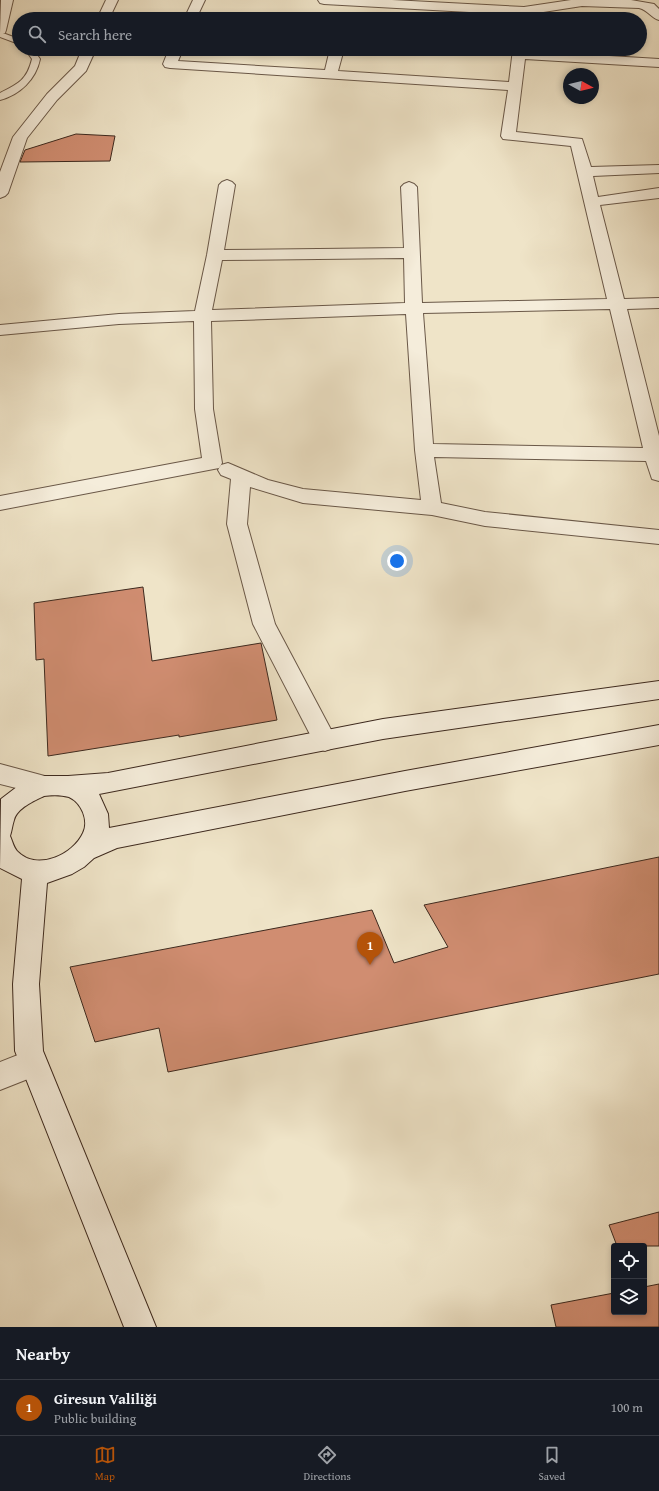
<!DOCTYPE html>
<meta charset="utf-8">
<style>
:root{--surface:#171b24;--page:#20242c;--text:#f1f3f6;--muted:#9ea1a6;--line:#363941;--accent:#b45309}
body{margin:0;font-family:"Gentium Book Plus",serif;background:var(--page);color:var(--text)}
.controls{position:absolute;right:12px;bottom:12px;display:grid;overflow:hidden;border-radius:4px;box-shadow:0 2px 6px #0003}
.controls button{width:36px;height:36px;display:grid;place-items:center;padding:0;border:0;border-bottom:1px solid var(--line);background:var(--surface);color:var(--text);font:20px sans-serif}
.compass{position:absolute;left:563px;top:68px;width:36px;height:36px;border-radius:50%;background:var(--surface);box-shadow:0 2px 6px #0003;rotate:98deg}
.you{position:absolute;left:397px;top:561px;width:14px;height:14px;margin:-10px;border:3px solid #fff;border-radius:50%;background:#1a73e8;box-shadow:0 0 0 6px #1a73e833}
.badge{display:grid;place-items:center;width:26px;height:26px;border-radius:50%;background:var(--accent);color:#fff;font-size:13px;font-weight:700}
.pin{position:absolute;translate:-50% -33px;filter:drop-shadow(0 1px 2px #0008)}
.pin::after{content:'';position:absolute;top:21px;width:14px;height:12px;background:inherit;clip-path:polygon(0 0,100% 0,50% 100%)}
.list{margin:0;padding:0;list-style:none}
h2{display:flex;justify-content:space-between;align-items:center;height:52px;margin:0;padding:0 16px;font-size:17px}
h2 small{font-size:13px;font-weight:400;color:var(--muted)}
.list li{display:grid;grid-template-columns:26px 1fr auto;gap:12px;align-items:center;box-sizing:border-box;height:56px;padding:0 16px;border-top:1px solid var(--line)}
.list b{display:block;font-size:15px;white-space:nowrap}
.list p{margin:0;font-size:13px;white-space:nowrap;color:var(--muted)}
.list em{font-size:13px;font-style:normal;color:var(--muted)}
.icon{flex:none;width:22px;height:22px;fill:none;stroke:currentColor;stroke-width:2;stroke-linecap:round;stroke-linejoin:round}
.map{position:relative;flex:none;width:659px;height:1327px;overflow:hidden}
.search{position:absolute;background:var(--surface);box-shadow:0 2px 6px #0003;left:12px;right:12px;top:12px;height:44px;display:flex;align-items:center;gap:10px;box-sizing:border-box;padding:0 14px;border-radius:22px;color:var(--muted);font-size:15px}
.sheet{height:108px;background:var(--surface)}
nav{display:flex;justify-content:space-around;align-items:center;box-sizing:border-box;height:56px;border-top:1px solid var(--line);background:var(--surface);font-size:11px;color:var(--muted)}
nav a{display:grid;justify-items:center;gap:2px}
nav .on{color:var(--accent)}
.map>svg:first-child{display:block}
.building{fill:#d08d71;stroke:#3d291e}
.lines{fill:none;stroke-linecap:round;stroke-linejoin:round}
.lane-casing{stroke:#6a5848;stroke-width:2}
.street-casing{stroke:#6a5848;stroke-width:2}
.secondary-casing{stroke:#3d291e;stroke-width:2}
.lane{fill:#f5eddb;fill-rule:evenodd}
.street{fill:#f5eddb;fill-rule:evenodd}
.secondary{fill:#f5eddb;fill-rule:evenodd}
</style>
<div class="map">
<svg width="659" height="1327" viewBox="0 0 659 1327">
<rect width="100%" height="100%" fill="#efe4c8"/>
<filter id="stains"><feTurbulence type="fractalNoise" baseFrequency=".005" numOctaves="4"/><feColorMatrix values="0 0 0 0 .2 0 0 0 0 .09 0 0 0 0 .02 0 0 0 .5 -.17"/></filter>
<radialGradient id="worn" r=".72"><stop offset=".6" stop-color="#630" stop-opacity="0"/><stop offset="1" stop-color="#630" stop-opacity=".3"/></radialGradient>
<g class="building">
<path d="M76 134 115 136 110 161 20 162 25 150Z"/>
<path d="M143 587 152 661 261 643 277 720 179 737V735L48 756 44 659 36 660 34 603Z"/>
<path d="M659 857V974L168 1072 159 1028 95 1042 70 967 372 910 394 963 448 947 424 905Z"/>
<path d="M659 1212V1246H617L609 1225Z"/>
<path d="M659 1284V1327H556L551 1305 614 1293V1312H644V1287Z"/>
</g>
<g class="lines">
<defs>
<g id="lane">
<path d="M0 32 19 39V44L0 37Z"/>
<path d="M25 49H33L40 59C36 79 20 95 0 100V93C18 84 27 80 32 59Z"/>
</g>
<g id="street">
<path d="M1 0H13L6 30 5 33 0 34Z"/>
<path d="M106 0H118L109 19H97Z"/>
<path d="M193 0H205L196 19H184Z"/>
<path d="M318 0H392L524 7 571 0H631L654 4 659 9V20C651 18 648 10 639 8L582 6 524 15 324 4 320 3Z"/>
<path d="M82 49H96L86 71 57 100 27 138 8 193 5 196 0 198V172L13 137 47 94 75 66Z"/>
<path d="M169 49H183L178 61 325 70 330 49H344L338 71 509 82 513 49H527L526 51 659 59V67L525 59 516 132 582 139 591 167 659 165V173L593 176 598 197 659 188V198L600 205 624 299 659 298V308L627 309 659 436V481L652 479 646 461 434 457 441 503 485 512 659 530V544L485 526 432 515 303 503 250 487 247 524 275 624 337 741 333 748 325 751 317 748 253 624 227 524 231 479 221 475 218 470 221 465 228 463 268 480 303 489 421 500 415 450 406 314 211 321 213 409 222 463 219 468 0 510V496L202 458 195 409 194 321 119 324 0 335V325L119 314 195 311 207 255 219 185 222 182 227 180 232 182 235 185 224 250 404 248 401 187 404 184 409 182 414 184 417 187 422 303 607 299 571 146 503 139 501 136 508 90 170 68 165 67 163 64ZM404 258 405 303 212 310 222 260ZM610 309 643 448 433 444 423 313Z"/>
<path d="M0 764 52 778 56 785 52 792 44 795 0 784Z"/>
<path d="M33 1049 43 1053 47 1063 43 1073 0 1090V1062Z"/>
</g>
<path id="secondary" d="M659 681V699L383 739 99 794 108 814 109 828 405 771 659 725V745L405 791 117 848 94 858 84 867 72 874 47 883 39 984 43 1051 156 1327H124L15 1051 13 984 22 879 0 868 1 799 18 786 44 776H68L108 773 383 719ZM44 796C51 795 62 795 69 797 82 803 89 821 83 833 73 855 37 871 18 852 14 849 12 840 10 836 12 830 12 826 14 820 17 808 34 801 44 796Z"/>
</defs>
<use href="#lane" class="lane-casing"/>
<use href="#street" class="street-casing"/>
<use href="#secondary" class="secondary-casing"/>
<use href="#lane" class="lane"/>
<use href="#street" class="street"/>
<use href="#secondary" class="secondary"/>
</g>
<rect width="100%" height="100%" filter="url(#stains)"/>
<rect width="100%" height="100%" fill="url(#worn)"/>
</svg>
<div class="controls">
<button><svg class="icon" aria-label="locate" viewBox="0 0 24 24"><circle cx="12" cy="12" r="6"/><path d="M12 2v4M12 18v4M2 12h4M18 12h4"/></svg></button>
<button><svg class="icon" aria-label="layers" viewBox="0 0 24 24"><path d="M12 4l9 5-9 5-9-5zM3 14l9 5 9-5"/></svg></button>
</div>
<svg class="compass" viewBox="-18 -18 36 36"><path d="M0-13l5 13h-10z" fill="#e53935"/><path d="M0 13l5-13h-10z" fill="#9ea1a6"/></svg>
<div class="you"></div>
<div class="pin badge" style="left:370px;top:965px">1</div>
<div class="search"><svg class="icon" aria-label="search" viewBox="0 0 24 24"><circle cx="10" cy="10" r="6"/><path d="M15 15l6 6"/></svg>Search here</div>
</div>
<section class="sheet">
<h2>Nearby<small></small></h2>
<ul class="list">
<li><span class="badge">1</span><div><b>Giresun Valiliği</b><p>Public building</p></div><em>100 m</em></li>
</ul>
</section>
<nav>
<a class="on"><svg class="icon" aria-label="map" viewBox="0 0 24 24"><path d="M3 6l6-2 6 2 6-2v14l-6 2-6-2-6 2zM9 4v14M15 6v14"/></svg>Map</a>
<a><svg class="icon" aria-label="directions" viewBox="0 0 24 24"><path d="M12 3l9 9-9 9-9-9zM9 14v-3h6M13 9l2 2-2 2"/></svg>Directions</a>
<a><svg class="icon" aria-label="saved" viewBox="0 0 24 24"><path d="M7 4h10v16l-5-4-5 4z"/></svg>Saved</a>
</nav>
